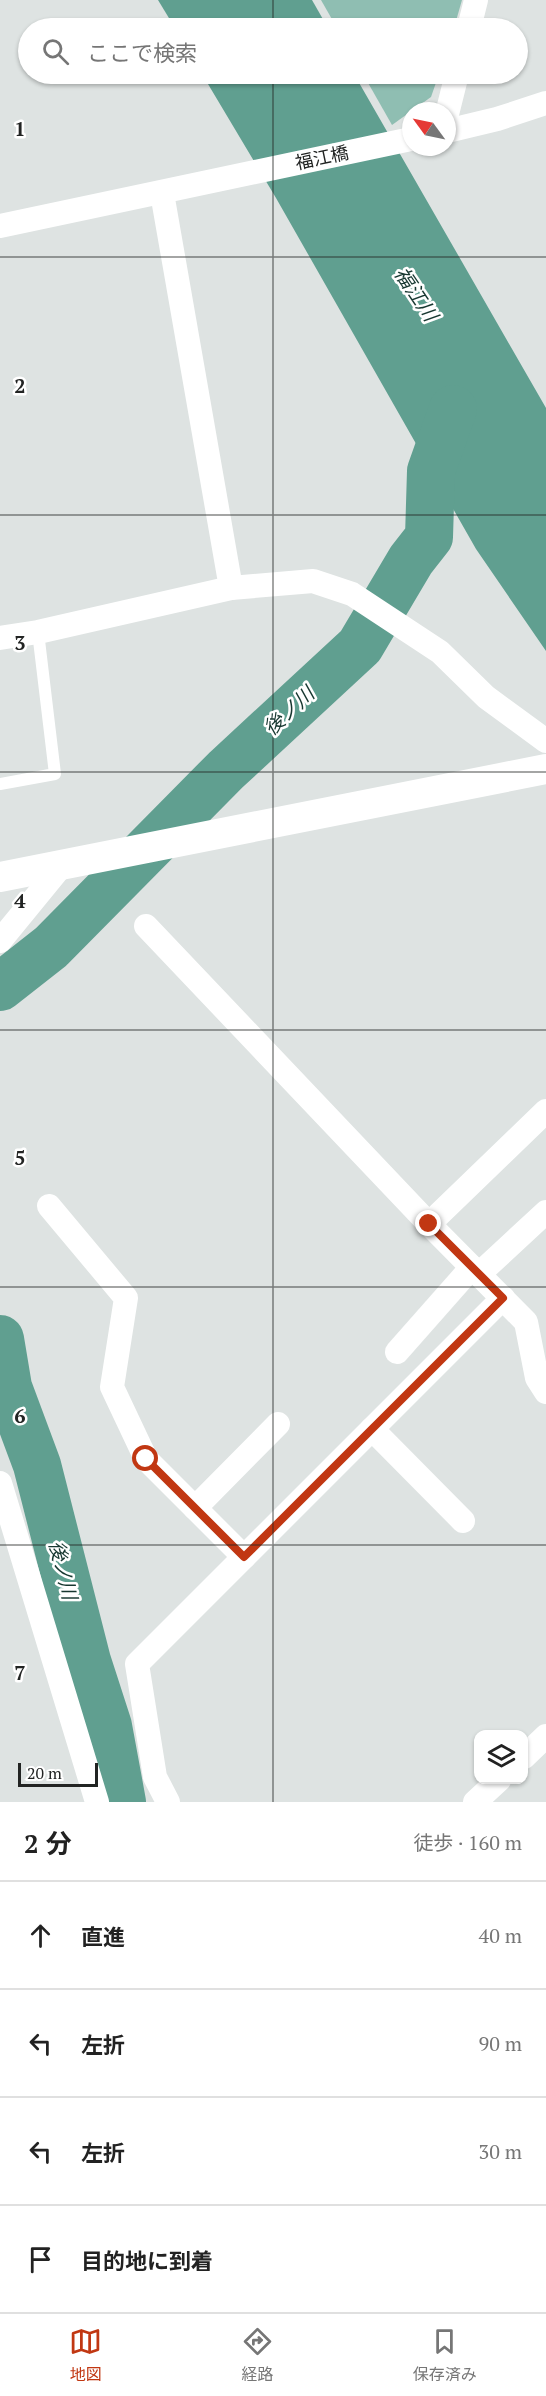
<!DOCTYPE html>
<html lang="ja">
<meta charset="utf-8">
<style>
:root{--surface:#fff;--page:#f6f6f6;--text:#222;--muted:#767676;--line:#e0e0e0;--accent:#c13712}
body{margin:0;font-family:"PT Serif","Noto Sans JP",serif;background:var(--page);color:var(--text)}
.controls{position:absolute;right:18px;bottom:18px;display:grid;overflow:hidden;border-radius:12px;box-shadow:0 2px 4px #0004}
.controls button{width:54px;height:54px;display:grid;place-items:center;padding:0;border:0;border-bottom:2px solid var(--line);background:var(--surface);color:var(--text);font:30px sans-serif}
.compass{position:absolute;left:402px;top:102px;width:54px;height:54px;border-radius:50%;background:var(--surface);box-shadow:0 2px 4px #0004;rotate:303deg}
.scale{position:absolute;left:18px;bottom:15px;width:80px;box-sizing:border-box;padding-left:6px;border:3px solid #222423;border-top:0;font-size:16px;line-height:21px;white-space:nowrap;color:#222423;-webkit-text-stroke:4px #fff;paint-order:stroke}
.stop{position:absolute;width:18px;height:18px;margin:-14px;border:4px solid #c13712;border-radius:50%;background:#fff}
.stop.end{background:#c13712;border-color:#fff;box-shadow:0 2px 6px #0008}
.list{margin:0;padding:0;list-style:none}
h2{display:flex;justify-content:space-between;align-items:center;height:78px;margin:0;padding:0 24px;font-size:26px}
h2 small{font-size:20px;font-weight:400;color:var(--muted)}
.list li{display:grid;grid-template-columns:39px 1fr auto;gap:18px;align-items:center;box-sizing:border-box;height:108px;padding:0 24px;border-top:2px solid var(--line)}
.list b{display:block;font-size:22px;white-space:nowrap}
.list em{font-size:20px;font-style:normal;color:var(--muted)}
.icon{flex:none;width:33px;height:33px;fill:none;stroke:currentColor;stroke-width:2;stroke-linecap:round;stroke-linejoin:round}
.map{position:relative;flex:none;width:546px;height:1802px;overflow:hidden}
.search{position:absolute;background:var(--surface);box-shadow:0 2px 4px #0004;left:18px;right:18px;top:18px;height:66px;display:flex;align-items:center;gap:15px;box-sizing:border-box;padding:0 21px;border-radius:33px;color:var(--muted);font-size:22px}
.sheet{height:510px;background:var(--surface)}
nav{display:flex;justify-content:space-around;align-items:center;box-sizing:border-box;height:84px;border-top:2px solid var(--line);background:var(--surface);font-size:16px;color:var(--muted)}
nav a{display:grid;justify-items:center;gap:3px}
nav .on{color:var(--accent)}
.map>svg:first-child{display:block}
.green{fill:#8fbeb2}
.water{fill:#609f90}
.lines{fill:none;stroke-linecap:round;stroke-linejoin:round}
.river{stroke:#609f90;stroke-width:48}
.service{stroke:#fff;stroke-width:12}
.minor{stroke:#fff;stroke-width:24}
.tertiary{stroke:#fff;stroke-width:30}
.route{stroke:#c13712;stroke-width:8}
.grid{fill:none;stroke:#222423;stroke-width:1.5;stroke-opacity:0.55}
.labels{text-anchor:middle;stroke-width:5;stroke-linejoin:round;paint-order:stroke}
.street-label{font-size:18px;fill:#222423;stroke:#fff}
.water-label{font-size:20px;font-style:italic;fill:#173730;stroke:#fff}
.grid-label{font-size:20px;text-anchor:middle;font-weight:bold;fill:#222423;stroke:#fff;stroke-width:5;stroke-linejoin:round;paint-order:stroke}
</style>
<div class="map">
<svg width="546" height="1802" viewBox="0 0 546 1802">
<rect width="100%" height="100%" fill="#dee3e2"/>
<g class="green">
<path d="M321 0H462L454 28H337Z"/>
<path d="M363 74H439L431 97 392 125Z"/>
</g>
<g class="water">
<path d="M158 0H312L328 28H175Z"/>
<path d="M202 74H354L546 408V651L476 549 276 198Z"/>
</g>
<g class="lines">
<g class="river">
<path d="M0 987 51 947 226 770 360 646 411 560 429 537 431 471 453 409"/>
<path d="M0 1339 8 1387 37 1465 87 1661 108 1726 122 1802"/>
</g>
<path class="service" d="M0 784 55 774 38 632"/>
<g class="minor">
<path d="M469 28 476 0"/>
<path d="M447 114 457 74"/>
<path d="M447 131 497 119 546 103"/>
<path d="M162 193 231 588"/>
<path d="M0 226 411 139"/>
<path d="M0 638 38 632 231 588 313 581 352 594 440 652 486 697 546 741"/>
<path d="M146 926 429 1224 526 1322 537 1378 546 1392"/>
<path d="M0 941 63 864"/>
<path d="M49 1206 126 1298 112 1387 146 1459 244 1557"/>
<path d="M429 1224 546 1111"/>
<path d="M479 1274 546 1212"/>
<path d="M397 1352 472 1267"/>
<path d="M372 1429 463 1521"/>
<path d="M0 1483 97 1802"/>
<path d="M195 1508 278 1424"/>
<path d="M524 1757 546 1736"/>
<path d="M168 1802 155 1777 137 1664 503 1298"/>
<path d="M475 1802 499 1780"/>
</g>
<path class="tertiary" d="M0 877 546 769"/>
</g>
<g class="lines">
<path class="route" d="M146 1459 244 1557 503 1298 429 1224"/>
</g>
<path class="grid" d="M273 0V28M273 74V1802M0 257H546M0 515H546M0 772H546M0 1030H546M0 1287H546M0 1545H546"/>
<g class="labels">
<g class="street-label">
<text transform="translate(322 158) rotate(-12)" y="6">福江橋</text>
</g>
<g class="water-label">
<text transform="translate(416 294) rotate(56)" y="7">福江川</text>
<text transform="translate(289 711) rotate(-43)" y="7">後ノ川</text>
<text transform="translate(63 1570) rotate(76)" y="7">後ノ川</text>
</g>
</g>
<g class="grid-label">
<text x="20" y="136">1</text>
<text x="20" y="393">2</text>
<text x="20" y="650">3</text>
<text x="20" y="908">4</text>
<text x="20" y="1165">5</text>
<text x="20" y="1423">6</text>
<text x="20" y="1680">7</text>
</g>
</svg>
<div class="controls">
<button><svg class="icon" aria-label="layers" viewBox="0 0 24 24"><path d="M12 4l9 5-9 5-9-5zM3 14l9 5 9-5"/></svg></button>
</div>
<svg class="compass" viewBox="-18 -18 36 36"><path d="M0-13l5 13h-10z" fill="#e53935"/><path d="M0 13l5-13h-10z" fill="#767676"/></svg>
<div class="scale">20 m</div>
<div class="stop" style="left:146px;top:1459px"></div>
<div class="stop end" style="left:429px;top:1224px"></div>
<div class="search"><svg class="icon" aria-label="search" viewBox="0 0 24 24"><circle cx="10" cy="10" r="6"/><path d="M15 15l6 6"/></svg>ここで検索</div>
</div>
<section class="sheet">
<h2>2 分<small>徒歩 · 160 m</small></h2>
<ul class="list">
<li><svg class="icon" aria-label="ahead" viewBox="0 0 24 24"><path d="M12 20V5M6 11l6-6 6 6"/></svg><div><b>直進</b></div><em>40 m</em></li>
<li><svg class="icon" aria-label="left" viewBox="0 0 24 24"><path d="M17 20v-9H6M10 6l-5 5 5 5"/></svg><div><b>左折</b></div><em>90 m</em></li>
<li><svg class="icon" aria-label="left" viewBox="0 0 24 24"><path d="M17 20v-9H6M10 6l-5 5 5 5"/></svg><div><b>左折</b></div><em>30 m</em></li>
<li><svg class="icon" aria-label="arrive" viewBox="0 0 24 24"><path d="M6 21V4h12l-3 4 3 4H6"/></svg><div><b>目的地に到着</b></div></li>
</ul>
</section>
<nav>
<a class="on"><svg class="icon" aria-label="map" viewBox="0 0 24 24"><path d="M3 6l6-2 6 2 6-2v14l-6 2-6-2-6 2zM9 4v14M15 6v14"/></svg>地図</a>
<a><svg class="icon" aria-label="directions" viewBox="0 0 24 24"><path d="M12 3l9 9-9 9-9-9zM9 14v-3h6M13 9l2 2-2 2"/></svg>経路</a>
<a><svg class="icon" aria-label="saved" viewBox="0 0 24 24"><path d="M7 4h10v16l-5-4-5 4z"/></svg>保存済み</a>
</nav>
